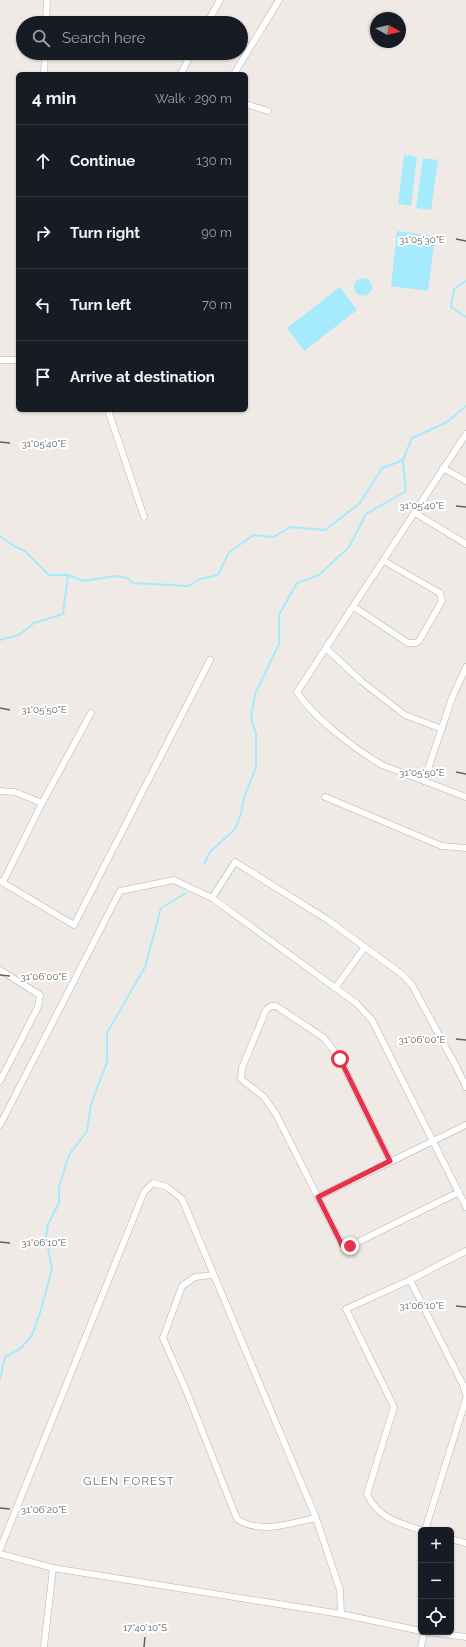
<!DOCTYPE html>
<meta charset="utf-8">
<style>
:root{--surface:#171b24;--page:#20242c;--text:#f1f3f6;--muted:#9ea1a6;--line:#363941}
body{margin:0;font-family:Raleway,sans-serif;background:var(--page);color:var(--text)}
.controls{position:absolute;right:12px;bottom:12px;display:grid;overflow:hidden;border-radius:6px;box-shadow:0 1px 3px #0004}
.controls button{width:36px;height:36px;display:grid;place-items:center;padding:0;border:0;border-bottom:1px solid var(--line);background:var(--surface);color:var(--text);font:20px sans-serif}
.compass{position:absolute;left:370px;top:12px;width:36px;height:36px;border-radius:50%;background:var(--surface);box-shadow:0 1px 3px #0004;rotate:98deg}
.stop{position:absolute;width:12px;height:12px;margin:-9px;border:3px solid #e6334b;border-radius:50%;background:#fff}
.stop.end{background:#e6334b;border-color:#fff;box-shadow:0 1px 4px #0008}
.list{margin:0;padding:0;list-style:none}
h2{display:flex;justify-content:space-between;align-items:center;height:52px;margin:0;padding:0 16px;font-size:17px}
h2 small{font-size:13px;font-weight:400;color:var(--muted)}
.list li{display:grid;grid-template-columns:26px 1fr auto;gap:12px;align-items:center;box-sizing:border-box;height:72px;padding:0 16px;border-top:1px solid var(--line)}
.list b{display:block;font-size:15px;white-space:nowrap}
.list em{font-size:13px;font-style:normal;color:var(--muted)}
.icon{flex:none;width:22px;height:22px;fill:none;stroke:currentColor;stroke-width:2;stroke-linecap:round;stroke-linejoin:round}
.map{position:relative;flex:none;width:466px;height:1647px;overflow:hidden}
.search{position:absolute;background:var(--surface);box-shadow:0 1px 3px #0004;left:16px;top:16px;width:232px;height:44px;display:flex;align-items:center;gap:10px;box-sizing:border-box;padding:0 14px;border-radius:22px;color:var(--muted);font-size:15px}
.panel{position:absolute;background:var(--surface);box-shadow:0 1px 3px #0004;left:16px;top:72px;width:232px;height:340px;border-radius:6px}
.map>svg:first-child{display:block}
.water{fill:#a6eafd}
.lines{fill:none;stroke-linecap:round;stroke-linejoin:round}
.stream{stroke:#a6eafd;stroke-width:2}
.street-casing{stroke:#b0b4b7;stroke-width:7}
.street{stroke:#fff;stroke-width:6}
.route{stroke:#e6334b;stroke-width:5}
.ticks{fill:none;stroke:#5c6265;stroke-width:1.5}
.labels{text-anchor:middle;stroke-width:4;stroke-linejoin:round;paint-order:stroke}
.neighbourhood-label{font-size:12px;letter-spacing:1px;fill:#6d7477;stroke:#fff}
.ticks-label{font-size:10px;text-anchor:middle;fill:#5c6265;stroke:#fff;stroke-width:4;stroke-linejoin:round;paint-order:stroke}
</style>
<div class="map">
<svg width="466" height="1647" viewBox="0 0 466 1647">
<rect width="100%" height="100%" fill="#efeae5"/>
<g class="water">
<path d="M404 155 417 157 411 206 398 204Z"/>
<path d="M423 158 438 160 431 210 416 208Z"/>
<path d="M397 231 435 236 428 291 391 286Z"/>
<circle cx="363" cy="287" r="9"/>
<path d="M340 287 357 310 304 351 287 328Z"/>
</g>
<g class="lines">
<g class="stream">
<path d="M466 281 454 289 451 307 466 317"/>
<path d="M0 536 14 546 25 551 49 575H68L83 581 115 576 127 578 133 583 188 586 200 579 218 575 229 552 254 535 273 537 291 527 325 530 360 503 382 468 403 460 412 438 447 422 466 406"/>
<path d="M0 640 19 635 34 623 63 614 68 575"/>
<path d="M204 864 210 852 235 829 241 814 244 797 256 768V734L251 718 255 694 279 644V615L297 583 319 575 349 547 366 514 406 491 403 461"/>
<path d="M0 1379 5 1357 20 1349 32 1335 40 1313 52 1269 46 1237 48 1224 59 1203V1187L69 1155 87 1131 91 1104 107 1062V1033L145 967 161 908 186 893"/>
</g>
<defs>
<g id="street">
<path d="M46 23 47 0"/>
<path d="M207 23 220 0"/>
<path d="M44 74 45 53"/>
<path d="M181 74 191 53"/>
<path d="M234 74 279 0"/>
<path d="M246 104 268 111"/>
<path d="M0 360H18"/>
<path d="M108 410 144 517"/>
<path d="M466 434 297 692C314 718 355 749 382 765L466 797"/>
<path d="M443 468 466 481"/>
<path d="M415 513 466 544"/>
<path d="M354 607 408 643H416L419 641 442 601 440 593 384 561"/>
<path d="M327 649 361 681 405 715 442 729"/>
<path d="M424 781 452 698 466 667"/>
<path d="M0 791 15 792 42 803"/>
<path d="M325 797 442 846 466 848"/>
<path d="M0 881 74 925 210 660"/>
<path d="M3 882 42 803 91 713"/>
<path d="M212 898 235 862 328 920 403 975 412 985 457 1068 466 1087"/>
<path d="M0 970 40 995 38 1007 0 1081"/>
<path d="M335 988 365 947"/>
<path d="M0 1125 120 891 174 880 212 898 356 1003 372 1020 466 1207"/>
<path d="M390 1161 340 1059 324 1038 276 1006H271L266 1010 242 1068 241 1079 264 1097 276 1114 342 1245 350 1246 459 1192"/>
<path d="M318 1197 466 1125"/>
<path d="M213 1275 195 1277 182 1286 163 1338 186 1390 237 1519C261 1535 290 1523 316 1518"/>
<path d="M410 1280 463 1385 466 1395"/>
<path d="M421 1530C398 1523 378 1518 367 1494L394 1407 346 1309 410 1280 466 1251"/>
<path d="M425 1530 466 1399"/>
<path d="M451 1539 466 1543"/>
<path d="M0 1549 144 1192 153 1183 167 1187 182 1199 316 1518 340 1590 341 1614"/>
<path d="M0 1554 53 1568 341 1614 421 1631"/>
<path d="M429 1632 466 1637"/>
<path d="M44 1647 53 1568"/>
<path d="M421 1647 424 1632"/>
</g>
</defs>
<use href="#street" class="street-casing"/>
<use href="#street" class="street"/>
</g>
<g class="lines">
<path class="route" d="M340 1059 390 1161 318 1197 342 1245 350 1246"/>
</g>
<path class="ticks" d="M456 239 466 241M0 442 10 443M456 506 466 507M0 708 10 710M456 772 466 774M0 975 10 976M456 1039 466 1040M0 1242 10 1243M456 1306 466 1307M0 1508 10 1509M144 1647 145 1637"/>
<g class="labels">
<g class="neighbourhood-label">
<text x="129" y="1485">GLEN FOREST</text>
</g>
</g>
<g class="ticks-label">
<text x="422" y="243">31°05'30"E</text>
<text x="44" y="447">31°05'40"E</text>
<text x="422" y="509">31°05'40"E</text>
<text x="44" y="713">31°05'50"E</text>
<text x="422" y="776">31°05'50"E</text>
<text x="44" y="980">31°06'00"E</text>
<text x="422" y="1043">31°06'00"E</text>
<text x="44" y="1246">31°06'10"E</text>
<text x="422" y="1309">31°06'10"E</text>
<text x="44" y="1513">31°06'20"E</text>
<text x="145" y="1631">17°40'10"S</text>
</g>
</svg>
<div class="controls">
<button>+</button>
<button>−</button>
<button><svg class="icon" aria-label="locate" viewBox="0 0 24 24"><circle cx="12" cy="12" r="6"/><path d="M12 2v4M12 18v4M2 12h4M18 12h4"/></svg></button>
</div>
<svg class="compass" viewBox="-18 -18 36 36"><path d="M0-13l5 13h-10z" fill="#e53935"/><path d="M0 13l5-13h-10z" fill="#9ea1a6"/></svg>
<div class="stop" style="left:340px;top:1059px"></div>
<div class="stop end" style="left:350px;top:1246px"></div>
<div class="search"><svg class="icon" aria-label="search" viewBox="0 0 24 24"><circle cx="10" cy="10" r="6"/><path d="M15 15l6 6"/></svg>Search here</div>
<section class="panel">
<h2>4 min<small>Walk · 290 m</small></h2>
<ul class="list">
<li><svg class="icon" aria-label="ahead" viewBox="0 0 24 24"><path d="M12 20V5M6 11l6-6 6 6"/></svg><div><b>Continue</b></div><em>130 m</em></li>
<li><svg class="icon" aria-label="right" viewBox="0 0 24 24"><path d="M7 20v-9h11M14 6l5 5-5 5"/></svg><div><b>Turn right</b></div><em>90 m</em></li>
<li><svg class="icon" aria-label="left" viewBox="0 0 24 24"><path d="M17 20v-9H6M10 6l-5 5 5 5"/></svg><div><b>Turn left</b></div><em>70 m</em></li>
<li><svg class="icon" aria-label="arrive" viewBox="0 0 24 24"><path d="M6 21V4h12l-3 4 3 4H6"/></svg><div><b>Arrive at destination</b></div></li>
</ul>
</section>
</div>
